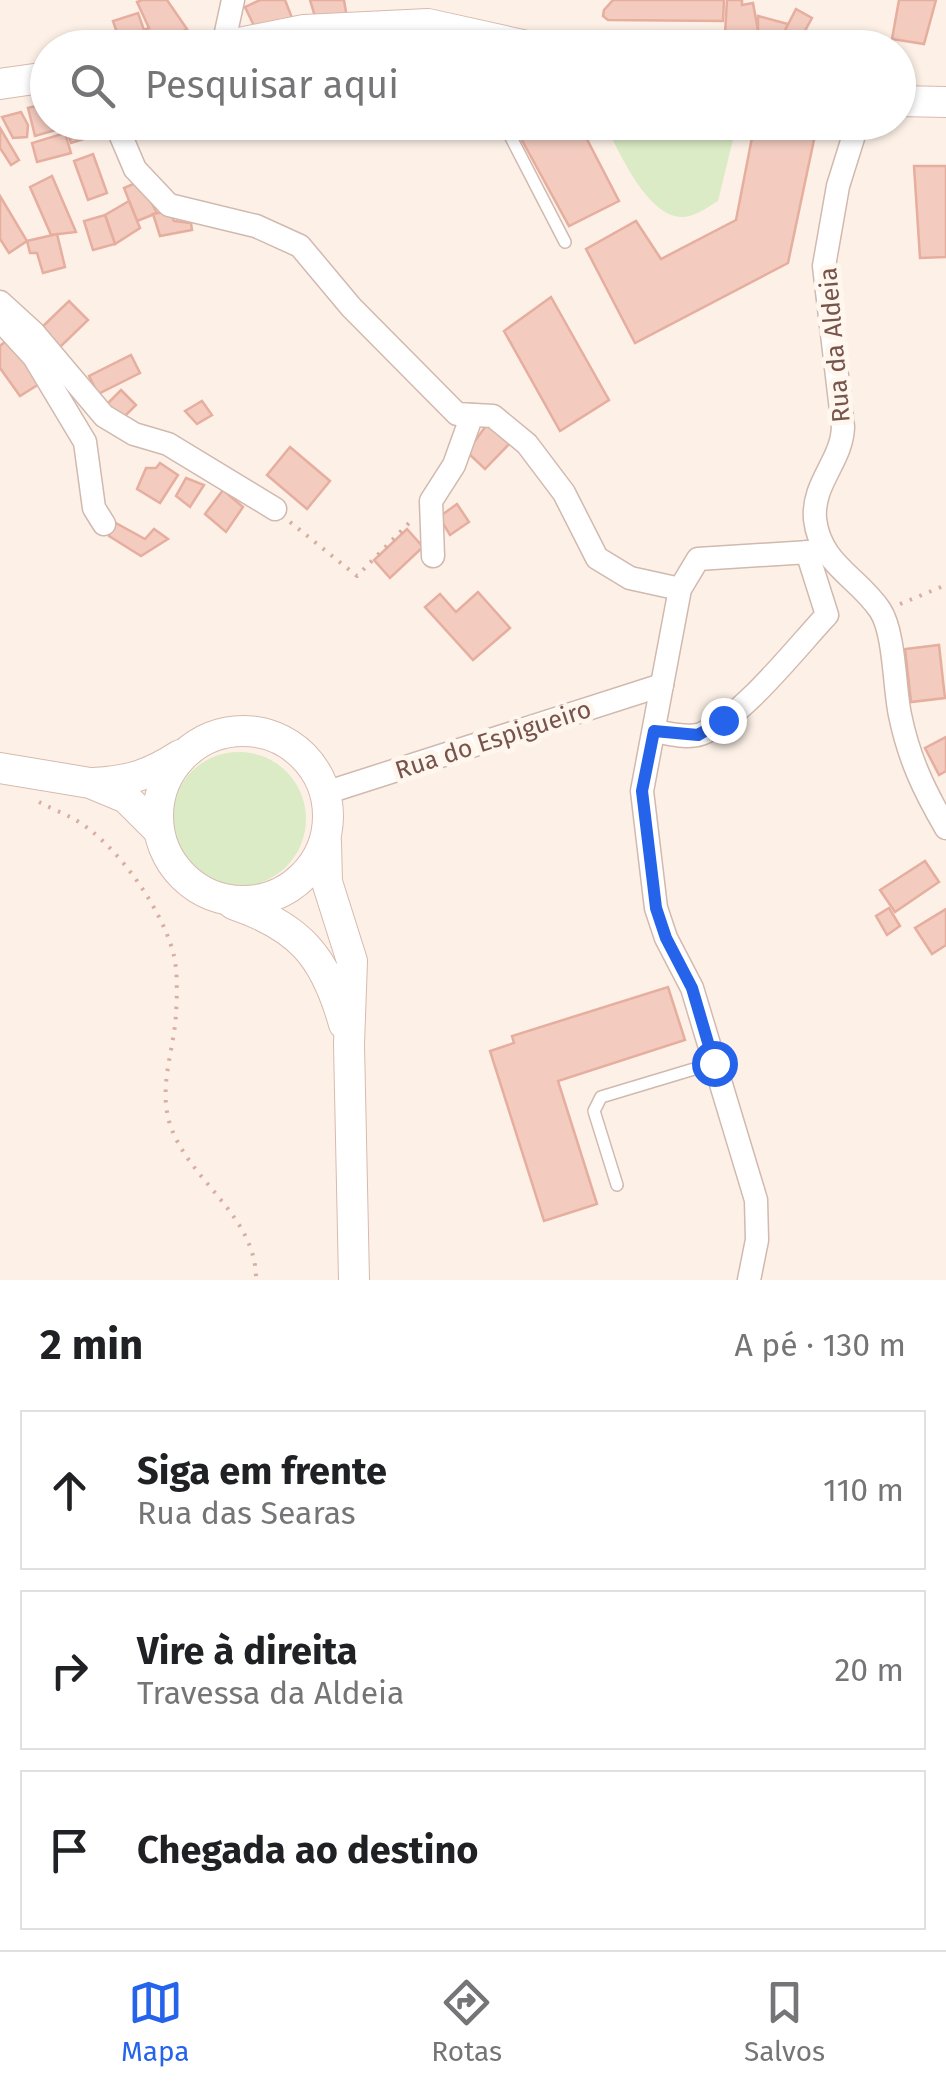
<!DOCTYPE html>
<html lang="pt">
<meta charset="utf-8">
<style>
:root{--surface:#fff;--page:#f6f6f6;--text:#202124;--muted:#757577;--line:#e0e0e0;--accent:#2563eb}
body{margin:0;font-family:"Fira Sans",sans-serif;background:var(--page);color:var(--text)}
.stop{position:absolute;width:30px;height:30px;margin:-22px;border:8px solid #2563eb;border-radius:50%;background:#fff}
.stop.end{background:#2563eb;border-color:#fff;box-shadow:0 2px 10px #0008}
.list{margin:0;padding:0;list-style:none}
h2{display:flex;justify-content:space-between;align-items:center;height:130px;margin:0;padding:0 40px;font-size:42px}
h2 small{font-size:32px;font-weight:400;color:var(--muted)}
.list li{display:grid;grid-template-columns:65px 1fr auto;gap:30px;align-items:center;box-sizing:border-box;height:160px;margin:0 20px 20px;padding:0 20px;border:2px solid var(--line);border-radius:0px}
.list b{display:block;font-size:38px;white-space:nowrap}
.list p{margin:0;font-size:32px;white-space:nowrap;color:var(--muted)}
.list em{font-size:32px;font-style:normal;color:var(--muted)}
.icon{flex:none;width:55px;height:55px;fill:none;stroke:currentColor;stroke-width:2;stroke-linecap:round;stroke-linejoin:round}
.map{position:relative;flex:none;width:946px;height:1280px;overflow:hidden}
.search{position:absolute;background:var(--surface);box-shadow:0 2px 8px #0004;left:30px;right:30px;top:30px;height:110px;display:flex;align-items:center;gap:25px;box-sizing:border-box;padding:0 35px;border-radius:55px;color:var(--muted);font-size:38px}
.sheet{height:670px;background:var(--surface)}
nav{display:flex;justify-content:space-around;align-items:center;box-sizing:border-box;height:140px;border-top:2px solid var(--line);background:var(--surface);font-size:28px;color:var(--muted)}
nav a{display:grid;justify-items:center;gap:5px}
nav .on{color:var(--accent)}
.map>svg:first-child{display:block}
.green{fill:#daebc5}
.building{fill:#f3cbbf;stroke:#e6ae9f;stroke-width:2.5}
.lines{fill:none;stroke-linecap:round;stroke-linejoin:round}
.service-casing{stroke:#d1b9af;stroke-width:14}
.minor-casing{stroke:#d1b9af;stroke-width:25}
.secondary-casing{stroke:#d7baaf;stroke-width:32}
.path{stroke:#d8aea1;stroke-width:4;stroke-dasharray:2.5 8;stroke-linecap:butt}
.service{stroke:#fff;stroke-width:11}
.minor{stroke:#fff;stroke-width:22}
.secondary{stroke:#fff;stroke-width:30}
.route{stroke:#2563eb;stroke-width:12}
.labels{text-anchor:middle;stroke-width:10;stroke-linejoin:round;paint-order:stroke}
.street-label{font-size:25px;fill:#77544b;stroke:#fff6ee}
</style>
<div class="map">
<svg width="946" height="1280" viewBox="0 0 946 1280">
<rect width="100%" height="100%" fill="#fdf1e7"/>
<g class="green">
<path d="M604 123H737L718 201C709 206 699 214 689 216 650 226 619 150 604 123Z"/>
<circle cx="239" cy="819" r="67"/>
</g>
<g class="building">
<path d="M142 0H167L187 29 152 48 146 29 149 28 137 2Z"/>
<path d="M260 0H285L294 23 255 28 245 7Z"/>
<path d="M310 0H344L347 18 317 23Z"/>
<path d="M613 0H724L723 21 608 20 603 16 604 10Z"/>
<path d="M727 0H742V5L753 3 758 31 725 34Z"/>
<path d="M899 0H936L924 44 892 39Z"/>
<path d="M796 9 812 18 797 45 782 36Z"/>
<path d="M138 13 150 47 122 48 113 21Z"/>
<path d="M758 16 788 24 782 36 758 31Z"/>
<path d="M48 103V122H107L110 131 71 143 66 127 35 136 28 108Z"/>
<path d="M21 112 28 125 27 137 13 138 2 117Z"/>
<path d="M512 122H578L619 201 569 226Z"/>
<path d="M755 122 815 135 788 263 635 343 586 249 636 221 661 259 736 220Z"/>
<path d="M0 128 19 160 11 165 0 148Z"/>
<path d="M65 133 71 153 37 162 32 143Z"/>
<path d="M93 154 107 193 88 200 74 161Z"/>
<path d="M914 166H946V257L920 258Z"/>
<path d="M52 176 76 232 51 235 30 187Z"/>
<path d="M140 181 157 213 137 221 124 188Z"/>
<path d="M0 196 27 241 9 253 0 239Z"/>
<path d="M129 201 140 228 115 244 105 215Z"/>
<path d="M169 211 174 221 191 223 192 230 160 236 153 214Z"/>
<path d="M105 215 115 244 93 250 84 221Z"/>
<path d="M57 234 65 267 43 273 37 253H30L27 241Z"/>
<path d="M551 297 609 400 560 431 504 331Z"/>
<path d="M69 301 88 320 58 349 39 330Z"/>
<path d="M12 336 44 381 20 396 0 368V346Z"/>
<path d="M131 355 140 373 98 394 89 376Z"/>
<path d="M121 390 136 405 121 420 106 405Z"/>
<path d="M202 401 212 415 197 424 185 411Z"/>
<path d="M493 416 515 438 485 469 467 452Z"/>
<path d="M290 447 330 481 307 509 267 475Z"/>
<path d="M160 463 178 475 160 503 137 489 146 468H156Z"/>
<path d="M186 478 204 485 190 507 176 496Z"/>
<path d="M223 490 243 507 226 532 205 514Z"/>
<path d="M457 504 469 522 450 535 439 517Z"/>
<path d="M114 522 145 539 154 529 168 539 141 556 109 536Z"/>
<path d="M407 529 423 547 390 578 374 560Z"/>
<path d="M478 592 510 628 473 660 425 607 440 594 456 612Z"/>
<path d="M939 645 945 698 911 702 905 649Z"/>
<path d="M946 737V771L939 775 925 748Z"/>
<path d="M925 861 939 882 895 912 880 890Z"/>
<path d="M889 908 900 926 887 935 876 916Z"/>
<path d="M946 909V945L932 954 915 928Z"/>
<path d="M668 987 685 1040 558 1081 597 1204 544 1221 490 1051 514 1043 512 1036Z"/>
</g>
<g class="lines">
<defs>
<g id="service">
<path d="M503 122 565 242"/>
<path d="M617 1185 594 1111 601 1097 714 1063"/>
</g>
<g id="minor">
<path d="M223 46 233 0"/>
<path d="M115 122 135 169 169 205 256 226 300 246 351 307 457 414 493 416 527 444 564 493 597 558 630 578 680 589"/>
<path d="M858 122 838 186 824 266 843 427C842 461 812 483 815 519 820 564 858 577 880 610 895 633 894 687 900 715 909 759 924 790 946 828"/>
<path d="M0 302 34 333 104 416 134 434 168 444 275 509"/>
<path d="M0 320 34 357 85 442 94 508 104 524"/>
<path d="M433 556 431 501 454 465 472 415"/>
<path d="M654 731C668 733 687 739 701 734 742 718 796 648 827 615L807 552"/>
<path d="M325 793 662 685"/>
<path d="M749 1280 757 1240 756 1200 692 988 666 938 656 908 642 791 680 589 698 559 825 551"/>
</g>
<g id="secondary">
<path d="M214 48 304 30 428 24 536 48"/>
<path d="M0 84 48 77"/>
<path d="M898 101 946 102"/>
<circle cx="243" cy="816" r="85"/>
<path d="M0 768 90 783 126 798 159 831"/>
<path d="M93 783C130 781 149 775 180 755"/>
<path d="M326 842 327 882 352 961 349 1044 354 1280"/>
<path d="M233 904C300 927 325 956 344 1024"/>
</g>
</defs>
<use href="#service" class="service-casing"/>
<use href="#minor" class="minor-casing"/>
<use href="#secondary" class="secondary-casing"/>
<g class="path">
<path d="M290 522 357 576 409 523"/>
<path d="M900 604 946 585"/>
<path d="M39 802C50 808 63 813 74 819 115 842 161 907 173 952 178 970 177 996 176 1014 174 1050 159 1084 169 1121 186 1180 257 1214 256 1280"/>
</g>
<use href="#service" class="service"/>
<use href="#minor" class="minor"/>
<use href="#secondary" class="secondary"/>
</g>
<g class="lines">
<path class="route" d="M714 1063 692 988 666 938 656 908 642 791 654 731 698 735 723 720"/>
</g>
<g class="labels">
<g class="street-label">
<text transform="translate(834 345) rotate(-95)" y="9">Rua da Aldeia</text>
<text transform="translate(493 739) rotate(-18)" y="9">Rua do Espigueiro</text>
</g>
</g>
</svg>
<div class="stop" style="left:714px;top:1063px"></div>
<div class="stop end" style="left:723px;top:720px"></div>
<div class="search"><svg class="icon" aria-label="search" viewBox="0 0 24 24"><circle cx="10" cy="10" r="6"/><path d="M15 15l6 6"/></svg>Pesquisar aqui</div>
</div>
<section class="sheet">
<h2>2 min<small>A pé · 130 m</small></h2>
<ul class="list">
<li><svg class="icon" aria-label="ahead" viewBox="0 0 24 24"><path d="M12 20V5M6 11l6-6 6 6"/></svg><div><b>Siga em frente</b><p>Rua das Searas</p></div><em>110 m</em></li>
<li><svg class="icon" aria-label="right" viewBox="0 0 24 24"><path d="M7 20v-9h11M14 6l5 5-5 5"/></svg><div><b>Vire à direita</b><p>Travessa da Aldeia</p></div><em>20 m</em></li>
<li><svg class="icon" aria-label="arrive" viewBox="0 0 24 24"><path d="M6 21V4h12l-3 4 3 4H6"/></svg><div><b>Chegada ao destino</b></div></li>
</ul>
</section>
<nav>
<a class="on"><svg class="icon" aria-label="map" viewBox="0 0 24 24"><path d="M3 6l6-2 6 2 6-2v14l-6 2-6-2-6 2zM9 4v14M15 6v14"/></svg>Mapa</a>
<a><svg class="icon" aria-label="directions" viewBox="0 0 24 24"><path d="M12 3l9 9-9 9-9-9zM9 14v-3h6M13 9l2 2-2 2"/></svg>Rotas</a>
<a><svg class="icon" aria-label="saved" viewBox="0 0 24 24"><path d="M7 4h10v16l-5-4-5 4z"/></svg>Salvos</a>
</nav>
